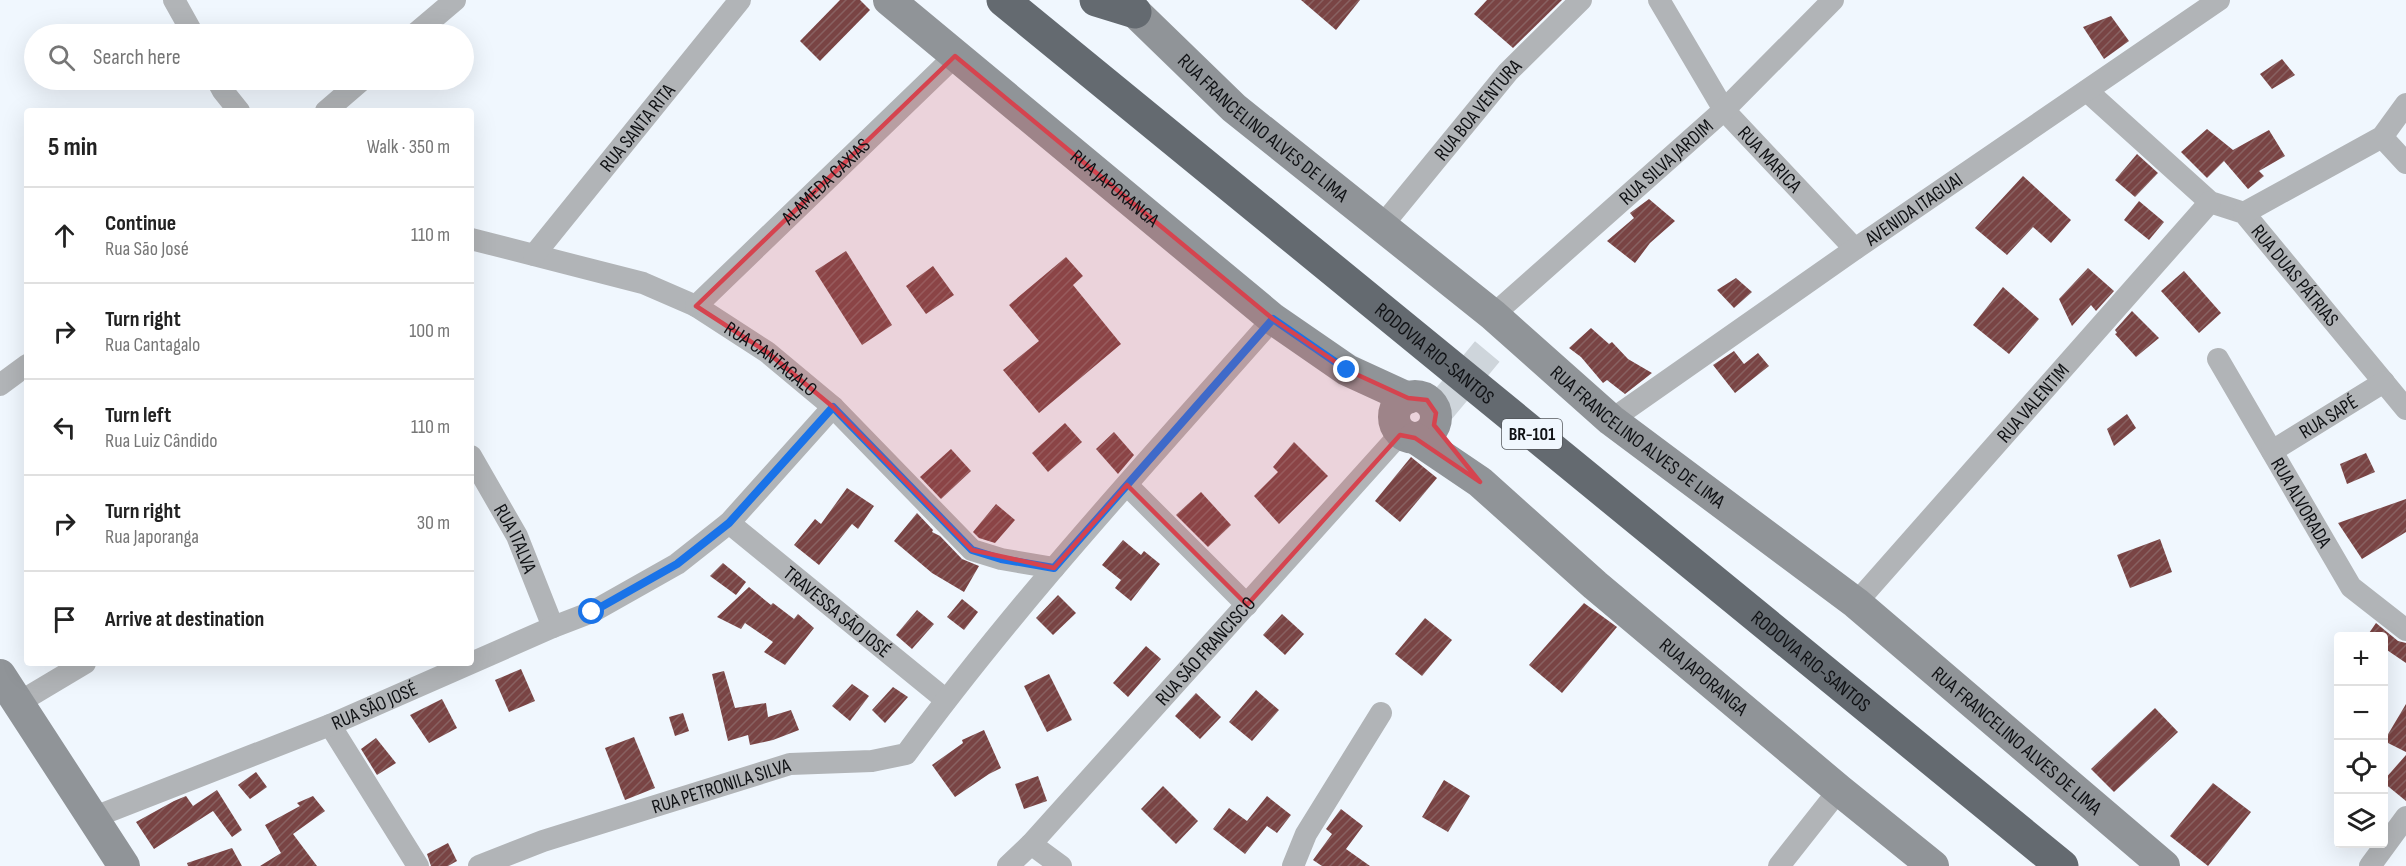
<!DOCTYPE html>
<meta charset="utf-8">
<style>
:root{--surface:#fff;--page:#f2f2f2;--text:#222;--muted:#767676;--line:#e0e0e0}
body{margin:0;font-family:"Sofia Sans Condensed",sans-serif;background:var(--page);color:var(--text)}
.controls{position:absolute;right:18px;bottom:18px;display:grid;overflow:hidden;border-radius:6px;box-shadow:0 6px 24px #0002}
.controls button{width:54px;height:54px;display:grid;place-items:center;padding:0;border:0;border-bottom:2px solid var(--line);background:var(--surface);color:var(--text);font:30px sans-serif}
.stop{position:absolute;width:18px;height:18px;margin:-14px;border:4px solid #1a73e8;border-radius:50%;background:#fff}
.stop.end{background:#1a73e8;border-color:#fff;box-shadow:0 2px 6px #0008}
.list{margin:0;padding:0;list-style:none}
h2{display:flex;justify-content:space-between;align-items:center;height:78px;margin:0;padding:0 24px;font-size:26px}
h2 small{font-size:20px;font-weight:400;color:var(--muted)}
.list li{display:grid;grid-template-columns:39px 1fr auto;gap:18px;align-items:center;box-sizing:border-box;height:96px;padding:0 24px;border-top:2px solid var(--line)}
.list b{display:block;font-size:22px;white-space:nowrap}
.list p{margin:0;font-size:20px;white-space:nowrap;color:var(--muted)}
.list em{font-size:20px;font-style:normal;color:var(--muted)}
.icon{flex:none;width:33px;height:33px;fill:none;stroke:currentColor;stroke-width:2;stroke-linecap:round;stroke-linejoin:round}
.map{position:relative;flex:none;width:2406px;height:866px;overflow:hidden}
.search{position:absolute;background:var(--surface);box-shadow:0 6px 24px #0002;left:24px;top:24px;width:450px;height:66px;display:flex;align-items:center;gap:15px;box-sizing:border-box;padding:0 21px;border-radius:33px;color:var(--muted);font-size:22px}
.panel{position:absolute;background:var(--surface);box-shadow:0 6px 24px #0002;left:24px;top:108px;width:450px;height:558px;border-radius:6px}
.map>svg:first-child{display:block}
.building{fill:url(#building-hatch)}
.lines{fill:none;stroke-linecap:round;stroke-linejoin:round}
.secondary-tunnel{stroke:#ced5db;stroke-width:32;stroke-dasharray:32 16;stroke-linecap:butt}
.street{stroke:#b1b4b7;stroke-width:22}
.secondary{stroke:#909498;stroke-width:32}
.highway{stroke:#646a70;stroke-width:33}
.route{stroke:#1a73e8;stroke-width:8}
.marked{fill:#d5444f;fill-opacity:0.2;stroke:#d5444f;stroke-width:4.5;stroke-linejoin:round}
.labels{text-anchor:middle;stroke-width:6;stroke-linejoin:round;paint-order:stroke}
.shield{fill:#f0f7fe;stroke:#53575b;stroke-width:1.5}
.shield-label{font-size:18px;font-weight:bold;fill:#101215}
.street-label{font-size:20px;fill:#101215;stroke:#f0f7fe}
</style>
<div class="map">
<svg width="2406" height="866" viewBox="0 0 2406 866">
<defs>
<pattern id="building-hatch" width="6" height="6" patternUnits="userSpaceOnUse" patternTransform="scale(1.5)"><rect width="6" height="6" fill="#794444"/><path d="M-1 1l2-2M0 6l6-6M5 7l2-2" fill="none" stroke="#886161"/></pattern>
</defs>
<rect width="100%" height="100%" fill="#f0f7fe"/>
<g class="building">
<path d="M840 0H860L870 10 820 61 800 41Z"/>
<path d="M1301 0H1360L1336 30Z"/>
<path d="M1487 0H1562L1513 48 1474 14Z"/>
<path d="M2111 16 2129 41 2104 59 2083 27Z"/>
<path d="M2282 59 2295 75 2272 89 2260 74Z"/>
<path d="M2207 129 2233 150 2269 130 2285 156 2259 171 2264 176 2248 189 2224 161 2207 178 2181 152Z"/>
<path d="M2137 154 2158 173 2135 197 2115 180Z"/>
<path d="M2023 176 2071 220 2051 243 2033 227 2007 255 1975 228Z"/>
<path d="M1649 199 1675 221 1650 243 1635 263 1607 241 1634 218 1630 213Z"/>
<path d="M2139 201 2164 222 2149 240 2124 220Z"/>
<path d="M846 251 892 325 862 345 815 271Z"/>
<path d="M1066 257 1083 276 1073 285 1121 344 1039 413 1003 370 1039 341 1009 305Z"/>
<path d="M933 266 954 295 926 314 906 286Z"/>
<path d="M2088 268 2114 291 2096 311 2091 305 2072 326 2059 299Z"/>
<path d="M2184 271 2221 313 2199 333 2161 291Z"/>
<path d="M1736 278 1752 292 1734 308 1717 290Z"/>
<path d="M2003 287 2039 319 2009 354 1973 325Z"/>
<path d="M2132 311 2159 338 2136 357 2115 334 2117 333 2115 330Z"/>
<path d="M1591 328 1609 344 1612 342 1628 359 1652 373 1625 394 1607 380 1603 383 1581 357 1569 348Z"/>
<path d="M1734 351 1744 364 1758 353 1769 366 1735 393 1713 365Z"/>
<path d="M2127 414 2136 428 2114 446 2107 429Z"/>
<path d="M1065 423 1082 442 1048 472 1032 453Z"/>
<path d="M1114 432 1134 455 1118 474 1096 449Z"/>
<path d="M1294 442 1328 476 1279 524 1254 496 1278 472 1273 467Z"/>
<path d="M951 449 971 471 941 499 920 477Z"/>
<path d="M2366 453 2375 472 2347 484 2340 464Z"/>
<path d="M1411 457 1437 478 1400 522 1375 501Z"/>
<path d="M847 488 874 506 858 529 852 524 819 565 794 545 815 519 821 524Z"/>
<path d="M1201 492 1231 525 1208 547 1176 515Z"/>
<path d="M2406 499V532L2362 559 2338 523Z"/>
<path d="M996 504 1015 520 995 543 979 538 973 532Z"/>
<path d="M917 513 933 530 932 532 940 536 962 559 979 566 964 592 932 573 894 541Z"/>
<path d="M2160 539 2172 572 2130 588 2117 555Z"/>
<path d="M1123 540 1141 555 1144 551 1160 564 1131 601 1115 588 1121 580 1102 565Z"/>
<path d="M723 563 746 582 736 595 710 576Z"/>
<path d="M749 587 771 605 773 603 794 619 798 614 814 628 785 665 764 652 773 642 745 623 741 629 717 617Z"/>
<path d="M1058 595 1076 613 1053 635 1036 618Z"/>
<path d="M962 599 978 612 964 630 947 617Z"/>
<path d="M1584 603 1617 627 1562 693 1529 665Z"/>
<path d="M917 610 934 624 912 649 896 635Z"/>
<path d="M1282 614 1304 634 1285 655 1263 635Z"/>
<path d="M1425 618 1452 640 1422 676 1395 654Z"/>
<path d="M2376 623 2398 641 2406 643V663L2384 648V636H2367Z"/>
<path d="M1146 646 1161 659 1128 697 1113 683Z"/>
<path d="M521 669 535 701 509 712 495 680Z"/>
<path d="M724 671 735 708 766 703 768 717 791 710 799 730 773 740 750 745 748 735 728 741 712 674Z"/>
<path d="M1049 674 1072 720 1047 732 1024 686Z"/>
<path d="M852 684 869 696 850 721 832 706Z"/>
<path d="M893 687 908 697 885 723 872 710Z"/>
<path d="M1256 690 1279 710 1252 741 1229 722Z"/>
<path d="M1196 693 1221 717 1200 739 1175 716Z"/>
<path d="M442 699 457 728 429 743 410 715Z"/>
<path d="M2406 704V752L2384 741Z"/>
<path d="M2155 708 2178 732 2114 792 2091 769Z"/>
<path d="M683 713 689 731 675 736 669 717Z"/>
<path d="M984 730 1001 768 989 774 955 797 932 765 963 743 962 740Z"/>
<path d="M634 737 655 788 625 800 605 748Z"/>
<path d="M376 738 396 763 377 775 361 749Z"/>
<path d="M2406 755V801L2384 783V780Z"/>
<path d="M256 772 267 787 250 799 238 785Z"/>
<path d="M1038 776 1047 801 1024 809 1015 784Z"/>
<path d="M1444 780 1470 796 1448 832 1422 817Z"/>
<path d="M2213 783 2251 812 2208 866 2170 836Z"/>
<path d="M1163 786 1198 821 1176 844 1141 809Z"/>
<path d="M217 790 242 830 232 837 213 811 154 849 136 822 174 801 186 796 193 806Z"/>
<path d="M313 796 325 811 293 834 317 866H260L281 853 265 825 300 806 297 803Z"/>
<path d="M1267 796 1291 815 1277 833 1267 826 1245 854 1213 829 1229 808 1247 821Z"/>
<path d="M1341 809 1363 826 1346 849 1370 866H1322L1313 860 1332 834 1326 829Z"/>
<path d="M448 843 457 861 448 866H431L427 854Z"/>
<path d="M232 848 242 866H188L187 863Z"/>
</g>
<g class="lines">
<path class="secondary-tunnel" d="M1436 413 1507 328"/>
<g class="street">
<path d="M174 0 193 34"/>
<path id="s1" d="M1659 0 1724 110 1855 249"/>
<path d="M415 34 455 0"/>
<path d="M217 80 223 91 239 111"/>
<path id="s2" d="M2087 91 2210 202 2244 213 2406 409"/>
<path d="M326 111 362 80"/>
<path d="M2382 137 2406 163"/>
<path d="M2244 213 2382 137 2406 104"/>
<path id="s3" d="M1381 227 1508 72 1581 0"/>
<path id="s4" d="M471 239 643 283 696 306 767 352 833 407 972 550 1001 559 1054 568"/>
<path id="s5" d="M534 255 740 0"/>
<path id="s6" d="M696 306 955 56"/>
<path id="s7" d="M1493 315 1724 110 1833 0"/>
<path id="s8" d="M2218 359 2351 587 2406 630"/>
<path d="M0 385 27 365"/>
<path id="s9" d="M1611 420 1855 249 2219 0"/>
<path id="s10" d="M2272 451 2384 382"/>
<path id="s11" d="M471 456 517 536 553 627"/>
<path d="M1127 485 1247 605"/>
<path id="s12" d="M729 523 946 700"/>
<path id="s13" d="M1856 603 2210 202"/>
<path d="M18 703 85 663"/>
<path d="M330 725 418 866"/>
<path id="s14" d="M92 818 330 725 553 627 592 612 677 564 729 523 833 407"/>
<path d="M1031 844 1061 866"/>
<path id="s15" d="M479 866 543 841 790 764 872 761 906 754C1018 601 1148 461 1273 319"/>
<path id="s16" d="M1008 866 1031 844 1401 433"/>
<path d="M1293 866 1306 834 1381 713"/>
<path d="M1779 866 1839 790"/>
<path d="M2370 866 2406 817"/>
</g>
<g class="secondary">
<path id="s17" d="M889 0 1273 319 1347 370 1408 398"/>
<path id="s18" d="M1120 0 1135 12 1234 108 1493 315 1611 420 1856 603 2164 866"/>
<circle cx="1415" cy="417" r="21"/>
<path id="s19" d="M1415 438 1480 482 1595 585 1839 790 1933 866"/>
<path d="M0 675 124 866"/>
</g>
<g class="highway">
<path id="s20" d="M1003 0 2062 866"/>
<path d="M1096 0 1135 12"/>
</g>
</g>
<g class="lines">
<path class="route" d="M592 612 677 564 729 523 833 407 972 550 1001 559 1054 568 1273 319 1347 370"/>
</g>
<path class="marked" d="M955 56 1273 319 1347 370 1408 398 1427 400 1436 413 1434 425 1480 482 1415 438 1400 435 1247 605 1127 485 1054 568 972 550 833 407 767 352 696 306Z"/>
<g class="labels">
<rect class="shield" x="1502" y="419" width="60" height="30" rx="4.5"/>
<g class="shield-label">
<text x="1532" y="440">BR-101</text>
</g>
<g class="street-label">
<text dy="7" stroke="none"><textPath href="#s3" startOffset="152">RUA BOA VENTURA</textPath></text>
<text dy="7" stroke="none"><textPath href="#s18" startOffset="192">RUA FRANCELINO ALVES DE LIMA</textPath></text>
<text dy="7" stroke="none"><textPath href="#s5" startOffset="164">RUA SANTA RITA</textPath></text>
<text dy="7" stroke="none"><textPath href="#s1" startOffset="195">RUA MARICA</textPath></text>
<text dy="7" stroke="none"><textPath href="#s7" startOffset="231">RUA SILVA JARDIM</textPath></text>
<text dy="7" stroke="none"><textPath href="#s6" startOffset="180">ALAMEDA CAXIAS</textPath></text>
<text dy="7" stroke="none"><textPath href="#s17" startOffset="294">RUA JAPORANGA</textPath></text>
<text dy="7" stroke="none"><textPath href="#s9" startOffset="369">AVENIDA ITAGUAI</textPath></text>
<text dy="7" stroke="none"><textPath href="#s2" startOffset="282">RUA DUAS PÁTRIAS</textPath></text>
<text dy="7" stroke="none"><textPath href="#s20" startOffset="558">RODOVIA RIO-SANTOS</textPath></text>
<text dy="7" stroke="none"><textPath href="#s4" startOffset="327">RUA CANTAGALO</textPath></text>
<text dy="7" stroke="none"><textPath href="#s13" startOffset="267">RUA VALENTIM</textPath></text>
<text dy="7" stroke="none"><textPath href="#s10" startOffset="66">RUA SAPÉ</textPath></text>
<text dy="7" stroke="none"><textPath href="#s18" startOffset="678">RUA FRANCELINO ALVES DE LIMA</textPath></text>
<text dy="7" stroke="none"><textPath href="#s8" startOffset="166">RUA ALVORADA</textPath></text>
<text dy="7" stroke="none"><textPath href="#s11" startOffset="94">RUA ITALVA</textPath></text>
<text dy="7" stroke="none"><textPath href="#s12" startOffset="140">TRAVESSA SÃO JOSÉ</textPath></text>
<text dy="7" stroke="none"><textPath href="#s16" startOffset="292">RUA SÃO FRANCISCO</textPath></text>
<text dy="7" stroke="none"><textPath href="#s20" startOffset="1044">RODOVIA RIO-SANTOS</textPath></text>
<text dy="7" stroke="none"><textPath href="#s19" startOffset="375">RUA JAPORANGA</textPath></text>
<text dy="7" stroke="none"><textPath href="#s14" startOffset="304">RUA SÃO JOSÉ</textPath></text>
<text dy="7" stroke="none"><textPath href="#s18" startOffset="1164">RUA FRANCELINO ALVES DE LIMA</textPath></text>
<text dy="7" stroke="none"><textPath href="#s15" startOffset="255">RUA PETRONILA SILVA</textPath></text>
</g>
</g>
</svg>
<div class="controls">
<button>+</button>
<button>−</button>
<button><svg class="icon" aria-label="locate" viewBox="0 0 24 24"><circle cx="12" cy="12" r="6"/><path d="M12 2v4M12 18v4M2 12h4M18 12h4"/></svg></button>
<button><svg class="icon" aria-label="layers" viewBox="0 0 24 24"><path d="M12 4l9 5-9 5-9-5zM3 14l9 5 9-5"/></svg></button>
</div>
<div class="stop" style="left:592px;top:612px"></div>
<div class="stop end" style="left:1347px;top:370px"></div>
<div class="search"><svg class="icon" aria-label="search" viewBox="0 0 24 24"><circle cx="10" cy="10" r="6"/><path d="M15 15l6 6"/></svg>Search here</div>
<section class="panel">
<h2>5 min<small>Walk · 350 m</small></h2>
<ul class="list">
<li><svg class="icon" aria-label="ahead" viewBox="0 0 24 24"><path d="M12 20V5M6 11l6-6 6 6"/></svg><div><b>Continue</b><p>Rua São José</p></div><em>110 m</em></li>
<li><svg class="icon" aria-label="right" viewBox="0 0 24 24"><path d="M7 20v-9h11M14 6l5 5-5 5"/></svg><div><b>Turn right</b><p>Rua Cantagalo</p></div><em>100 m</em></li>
<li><svg class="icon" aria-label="left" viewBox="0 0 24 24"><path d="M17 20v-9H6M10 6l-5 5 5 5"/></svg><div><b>Turn left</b><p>Rua Luiz Cândido</p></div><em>110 m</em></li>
<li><svg class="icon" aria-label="right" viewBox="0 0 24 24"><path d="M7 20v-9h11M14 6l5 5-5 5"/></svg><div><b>Turn right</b><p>Rua Japoranga</p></div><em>30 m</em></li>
<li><svg class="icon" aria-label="arrive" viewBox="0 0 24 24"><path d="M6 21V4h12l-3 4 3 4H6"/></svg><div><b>Arrive at destination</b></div></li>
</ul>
</section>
</div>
